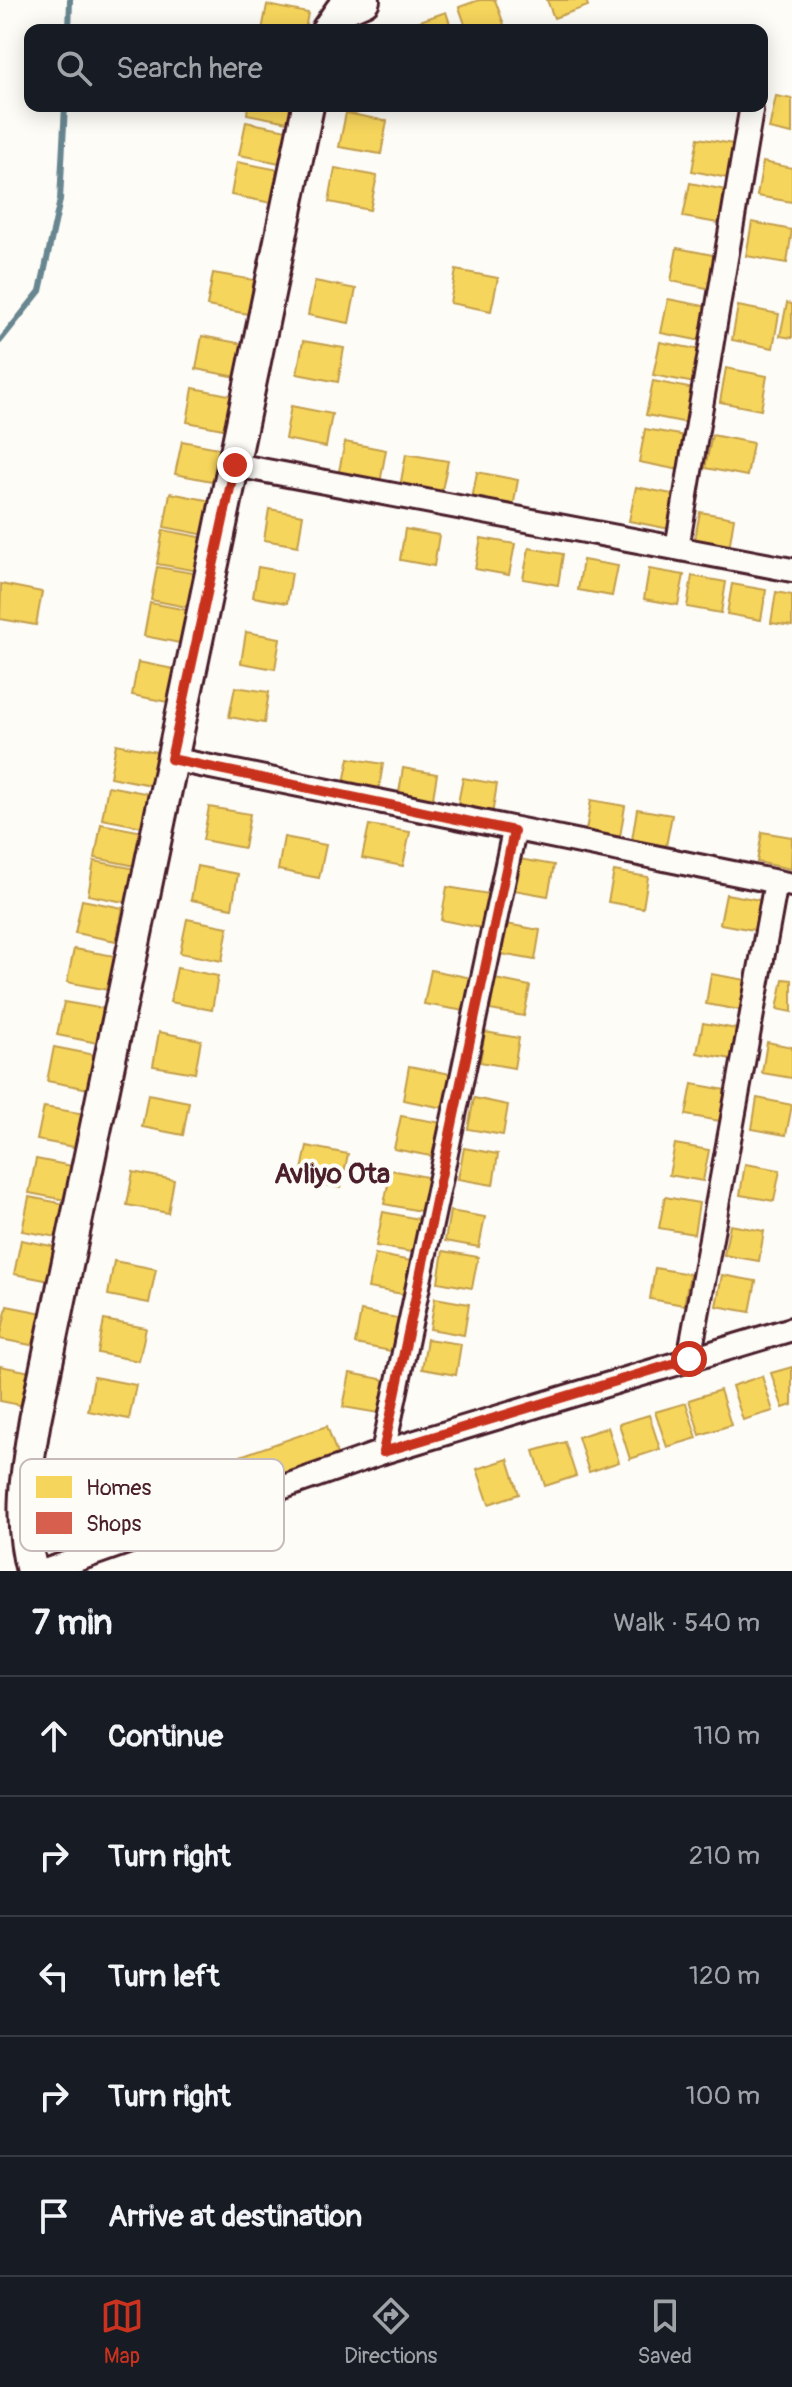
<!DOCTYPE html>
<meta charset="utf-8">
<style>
:root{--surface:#171b24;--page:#20242c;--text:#f1f3f6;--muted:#9ea1a6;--line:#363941;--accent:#c8321e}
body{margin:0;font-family:Pangolin,sans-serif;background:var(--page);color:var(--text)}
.stop{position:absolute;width:24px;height:24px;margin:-18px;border:6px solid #c8321e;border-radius:50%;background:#fff}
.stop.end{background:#c8321e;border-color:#fff;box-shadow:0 2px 8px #0008}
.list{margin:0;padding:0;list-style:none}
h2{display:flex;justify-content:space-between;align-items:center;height:104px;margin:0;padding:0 32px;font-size:34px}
h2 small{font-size:26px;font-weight:400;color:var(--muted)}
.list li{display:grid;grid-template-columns:52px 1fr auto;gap:24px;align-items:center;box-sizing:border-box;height:120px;padding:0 32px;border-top:2px solid var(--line)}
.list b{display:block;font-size:30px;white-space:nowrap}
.list em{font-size:26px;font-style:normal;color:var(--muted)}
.icon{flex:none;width:44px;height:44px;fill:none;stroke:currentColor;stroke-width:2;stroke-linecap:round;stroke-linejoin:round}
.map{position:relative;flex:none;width:792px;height:1571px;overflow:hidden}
.search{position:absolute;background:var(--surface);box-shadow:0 4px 20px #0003;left:24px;right:24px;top:24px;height:88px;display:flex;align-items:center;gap:20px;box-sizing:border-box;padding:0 28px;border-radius:16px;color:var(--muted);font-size:30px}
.sheet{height:704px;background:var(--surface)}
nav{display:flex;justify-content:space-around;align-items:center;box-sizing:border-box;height:112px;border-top:2px solid var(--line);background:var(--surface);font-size:22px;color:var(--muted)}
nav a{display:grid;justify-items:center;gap:4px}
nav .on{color:var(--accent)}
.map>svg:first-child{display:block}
.homes{fill:#f6d55c;stroke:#c29e4d;stroke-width:2}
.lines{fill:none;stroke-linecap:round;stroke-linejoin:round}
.stream{stroke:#678690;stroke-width:6}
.street-casing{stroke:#4a1f2b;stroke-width:28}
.secondary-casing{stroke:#4a1f2b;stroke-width:36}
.street{stroke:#fdfcf7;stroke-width:22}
.secondary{stroke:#fdfcf7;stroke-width:30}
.route{stroke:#c8321e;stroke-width:10}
.labels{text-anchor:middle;stroke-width:8;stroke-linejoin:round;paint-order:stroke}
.quarter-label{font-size:28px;font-weight:bold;fill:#4a1f2b;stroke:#fdfcf7}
.key{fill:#fdfcf7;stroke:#c7baba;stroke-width:2}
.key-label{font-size:22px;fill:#4a1f2b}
</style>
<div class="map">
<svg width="792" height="1571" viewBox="0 0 792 1571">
<rect width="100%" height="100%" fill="#fdfcf7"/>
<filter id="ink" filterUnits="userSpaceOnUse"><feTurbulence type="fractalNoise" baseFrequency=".0125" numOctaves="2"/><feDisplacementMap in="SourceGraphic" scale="16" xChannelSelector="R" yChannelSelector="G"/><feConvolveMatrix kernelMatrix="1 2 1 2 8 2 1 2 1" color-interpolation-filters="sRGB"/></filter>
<g filter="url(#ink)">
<g class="homes">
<path d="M479 0H495L506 30H467L459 7Z"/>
<path d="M547 0H586L588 6 554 18Z"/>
<path d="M267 5 308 13 305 30H262Z"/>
<path d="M446 12 452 30H413L411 24Z"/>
<path d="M776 96 792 99V134L769 129Z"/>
<path d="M248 106H291L288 122 247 114Z"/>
<path d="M346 113 387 121 381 154 339 147Z"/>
<path d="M246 122 287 130 280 163 239 155Z"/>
<path d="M698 138 739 145 733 179 692 171Z"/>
<path d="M237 162 279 170 272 203 231 195Z"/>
<path d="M763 162 792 168V202L757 196Z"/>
<path d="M335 168 377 176 370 210 329 202Z"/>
<path d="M690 183 731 191 724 224 683 217Z"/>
<path d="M752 222 792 230 787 263 746 256Z"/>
<path d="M677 248 718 256 712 289 671 281Z"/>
<path d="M456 270 498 278 491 311 450 303Z"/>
<path d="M213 273 254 280 248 314 207 306Z"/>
<path d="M315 281 356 289 349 323 308 315Z"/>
<path d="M668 299 709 307 702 341 661 333Z"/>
<path d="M787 303 792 304V338L780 336Z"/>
<path d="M738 306 779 314 773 348 732 340Z"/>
<path d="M202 336 243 344 237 377 196 369Z"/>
<path d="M303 341 344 348 338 382 297 374Z"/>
<path d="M660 342 701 350 695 383 653 375Z"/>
<path d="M726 368 767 376 761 410 720 402Z"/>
<path d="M653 381 694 389 688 423 646 415Z"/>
<path d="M193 388 234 396 228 430 187 422Z"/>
<path d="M291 406 332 414 326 447 285 439Z"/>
<path d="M645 429 686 436 680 470 639 462Z"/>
<path d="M712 435 753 443 747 476 705 468Z"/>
<path d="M182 441 223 449 217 482 175 474Z"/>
<path d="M345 442 386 450 380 483 338 476Z"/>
<path d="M406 454 448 461 441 495 400 487Z"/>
<path d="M477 472 518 480 512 513 471 505Z"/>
<path d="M636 487 677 495 670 529 629 521Z"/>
<path d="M170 493 212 501 206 535 164 527Z"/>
<path d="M269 509 303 515 298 546 264 540Z"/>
<path d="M700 512 734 518 729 549 694 543Z"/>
<path d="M405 529 439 535 434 566 400 560Z"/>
<path d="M163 530 205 538 199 571 157 564Z"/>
<path d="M481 538 515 544 509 575 475 569Z"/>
<path d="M529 548 563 554 558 585 523 579Z"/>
<path d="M583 560 618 566 612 596 578 590Z"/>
<path d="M157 567 199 574 192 608 151 600Z"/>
<path d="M258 567 292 573 287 603 253 597Z"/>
<path d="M649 569 684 575 678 605 644 599Z"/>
<path d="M692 576 726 582 721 613 687 607Z"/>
<path d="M1 584 42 592 36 625 0 619Z"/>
<path d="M732 584 766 590 761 620 727 614Z"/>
<path d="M776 592 792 595V626L771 623Z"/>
<path d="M150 603 192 611 185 644 144 636Z"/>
<path d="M246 632 280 638 275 669 241 663Z"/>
<path d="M138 662 179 670 173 703 132 695Z"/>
<path d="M235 687 269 692 264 723 229 717Z"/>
<path d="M116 744 157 752 151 785 110 777Z"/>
<path d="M349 758 383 764 378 794 343 788Z"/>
<path d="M403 768 437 774 432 804 398 799Z"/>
<path d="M463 778 497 784 492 815 457 808Z"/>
<path d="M108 786 150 794 143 827 102 819Z"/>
<path d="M591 800 625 806 620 837 586 831Z"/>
<path d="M209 807 250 814 244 848 203 840Z"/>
<path d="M637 809 672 815 666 846 632 840Z"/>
<path d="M101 824 143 832 136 866 95 858Z"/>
<path d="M369 825 410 832 403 866 362 858Z"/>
<path d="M762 832 792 837 791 869 757 862Z"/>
<path d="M284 837 326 845 319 878 278 870Z"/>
<path d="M519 859 554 865 548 896 514 890Z"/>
<path d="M94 861 136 869 129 903 88 895Z"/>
<path d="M197 866 238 874 232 908 191 900Z"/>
<path d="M614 871 648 877 643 908 608 902Z"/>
<path d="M447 887 489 894 482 928 441 920Z"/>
<path d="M726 894 760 900 754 930 720 924Z"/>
<path d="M82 900 123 908 116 941 75 933Z"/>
<path d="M187 919 228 927 222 961 180 953Z"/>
<path d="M506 924 540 930 535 960 501 954Z"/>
<path d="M74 949 115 956 108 990 67 982Z"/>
<path d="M177 968 218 976 212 1010 170 1002Z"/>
<path d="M431 970 472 978 465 1011 424 1004Z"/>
<path d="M711 974 746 980 740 1010 706 1004Z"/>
<path d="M495 979 530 986 524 1016 490 1010Z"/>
<path d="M783 979 792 980V1012L777 1009Z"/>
<path d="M64 1002 105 1009 98 1043 57 1035Z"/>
<path d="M703 1023 737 1029 732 1059 697 1053Z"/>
<path d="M159 1032 201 1040 195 1073 153 1066Z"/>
<path d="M485 1032 519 1038 514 1068 480 1062Z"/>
<path d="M767 1042 792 1047V1078L762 1073Z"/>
<path d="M54 1047 95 1055 89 1089 47 1081Z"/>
<path d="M409 1066 451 1074 444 1108 403 1100Z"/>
<path d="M692 1084 726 1090 720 1121 686 1115Z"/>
<path d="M148 1094 189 1102 183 1135 142 1127Z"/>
<path d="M474 1098 508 1105 503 1135 468 1129Z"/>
<path d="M757 1098 792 1105 786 1135 752 1129Z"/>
<path d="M44 1107 85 1114 79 1148 37 1140Z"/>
<path d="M401 1116 442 1123 436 1157 394 1149Z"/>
<path d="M675 1144 709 1150 703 1181 669 1175Z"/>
<path d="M307 1146 348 1154 341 1188 300 1180Z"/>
<path d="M464 1148 498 1154 493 1185 458 1179Z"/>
<path d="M36 1159 77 1167 71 1201 29 1193Z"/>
<path d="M745 1164 780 1170 774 1201 740 1195Z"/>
<path d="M391 1170 432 1178 426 1212 384 1204Z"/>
<path d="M133 1172 174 1180 168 1213 127 1205Z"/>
<path d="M29 1197 70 1205 63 1238 22 1231Z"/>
<path d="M665 1197 699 1203 694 1234 659 1228Z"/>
<path d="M450 1211 485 1217 479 1247 445 1241Z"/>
<path d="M383 1212 424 1220 417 1253 376 1246Z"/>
<path d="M730 1225 764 1231 759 1261 724 1255Z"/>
<path d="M21 1240 62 1248 55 1282 14 1274Z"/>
<path d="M443 1251 478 1257 472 1288 438 1282Z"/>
<path d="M375 1254 416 1262 409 1295 368 1288Z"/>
<path d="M114 1261 156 1269 149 1303 108 1295Z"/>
<path d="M655 1268 690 1274 684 1305 650 1299Z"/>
<path d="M722 1275 756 1281 750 1312 716 1306Z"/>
<path d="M435 1298 469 1304 464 1335 430 1329Z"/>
<path d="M7 1306 48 1314 41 1347 0 1339Z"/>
<path d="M361 1311 402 1319 396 1352 355 1344Z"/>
<path d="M104 1320 146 1328 139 1361 98 1353Z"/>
<path d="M427 1339 461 1344 456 1375 422 1369Z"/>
<path d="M0 1366 36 1373 30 1407 0 1401Z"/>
<path d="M792 1367V1405L783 1408 771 1373Z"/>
<path d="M350 1373 391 1381 385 1414 343 1407Z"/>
<path d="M762 1376 773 1411 743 1420 732 1386Z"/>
<path d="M94 1377 136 1385 129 1419 88 1411Z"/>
<path d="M720 1390 731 1425 700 1435 689 1400Z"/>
<path d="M686 1403 697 1438 667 1447 655 1412Z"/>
<path d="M649 1415 660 1449 630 1459 619 1424Z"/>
<path d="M327 1426 338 1457 251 1488 240 1456Z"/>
<path d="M608 1427 619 1462 589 1472 578 1437Z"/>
<path d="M565 1442 576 1476 545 1486 534 1451Z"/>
<path d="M508 1459 519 1494 489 1504 477 1469Z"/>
</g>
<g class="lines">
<g class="stream">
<path d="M69 30 70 0"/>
<path d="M0 341 40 291 60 200 65 106"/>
</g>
<defs>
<g id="street">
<path d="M235 465 792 570"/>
<path d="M677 548 751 111"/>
<path d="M171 759 792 885"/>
<path d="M689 1359 776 882"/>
<path d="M383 1452 514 831"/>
<path d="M45 1571 383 1452 792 1329"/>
</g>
<g id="secondary">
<path d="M327 30 341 10 364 0"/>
<path d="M32 1571C18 1519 26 1472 35 1420L308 106"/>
</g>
</defs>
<use href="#street" class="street-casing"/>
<use href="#secondary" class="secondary-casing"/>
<use href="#street" class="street"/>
<use href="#secondary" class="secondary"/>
</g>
</g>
<g class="lines" filter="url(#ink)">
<path class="route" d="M235 465 171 759 514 831 383 1452 689 1359"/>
</g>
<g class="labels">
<g class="quarter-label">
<text x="332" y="1183">Avliyo Ota</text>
</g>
</g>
<rect x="20" y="1459" width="264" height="92" rx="12" class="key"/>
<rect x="36" y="1476" width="36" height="22" fill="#f6d55c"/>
<rect x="36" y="1512" width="36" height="22" fill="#d6604d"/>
<g class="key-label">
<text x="86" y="1495">Homes</text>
<text x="86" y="1531">Shops</text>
</g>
</svg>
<div class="stop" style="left:689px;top:1359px"></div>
<div class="stop end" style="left:235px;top:465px"></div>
<div class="search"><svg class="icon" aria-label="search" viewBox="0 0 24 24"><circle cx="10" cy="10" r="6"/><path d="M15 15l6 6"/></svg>Search here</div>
</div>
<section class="sheet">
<h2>7 min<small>Walk · 540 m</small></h2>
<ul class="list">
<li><svg class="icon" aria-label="ahead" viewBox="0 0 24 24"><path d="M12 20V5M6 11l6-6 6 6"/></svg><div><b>Continue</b></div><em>110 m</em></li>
<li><svg class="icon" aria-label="right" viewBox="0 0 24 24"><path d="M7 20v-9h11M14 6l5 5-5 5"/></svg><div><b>Turn right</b></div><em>210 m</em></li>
<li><svg class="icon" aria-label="left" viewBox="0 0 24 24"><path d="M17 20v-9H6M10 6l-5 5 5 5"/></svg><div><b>Turn left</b></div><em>120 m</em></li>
<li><svg class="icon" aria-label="right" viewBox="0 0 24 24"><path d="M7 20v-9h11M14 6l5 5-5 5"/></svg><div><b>Turn right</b></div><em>100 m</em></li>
<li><svg class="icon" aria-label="arrive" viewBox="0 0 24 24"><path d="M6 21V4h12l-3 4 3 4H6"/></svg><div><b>Arrive at destination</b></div></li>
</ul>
</section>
<nav>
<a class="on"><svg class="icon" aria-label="map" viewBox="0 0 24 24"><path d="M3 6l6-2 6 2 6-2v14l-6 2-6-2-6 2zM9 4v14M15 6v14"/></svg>Map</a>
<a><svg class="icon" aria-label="directions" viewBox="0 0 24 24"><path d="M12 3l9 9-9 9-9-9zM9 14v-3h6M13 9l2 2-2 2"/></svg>Directions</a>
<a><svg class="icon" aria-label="saved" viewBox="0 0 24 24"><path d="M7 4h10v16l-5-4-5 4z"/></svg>Saved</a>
</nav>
